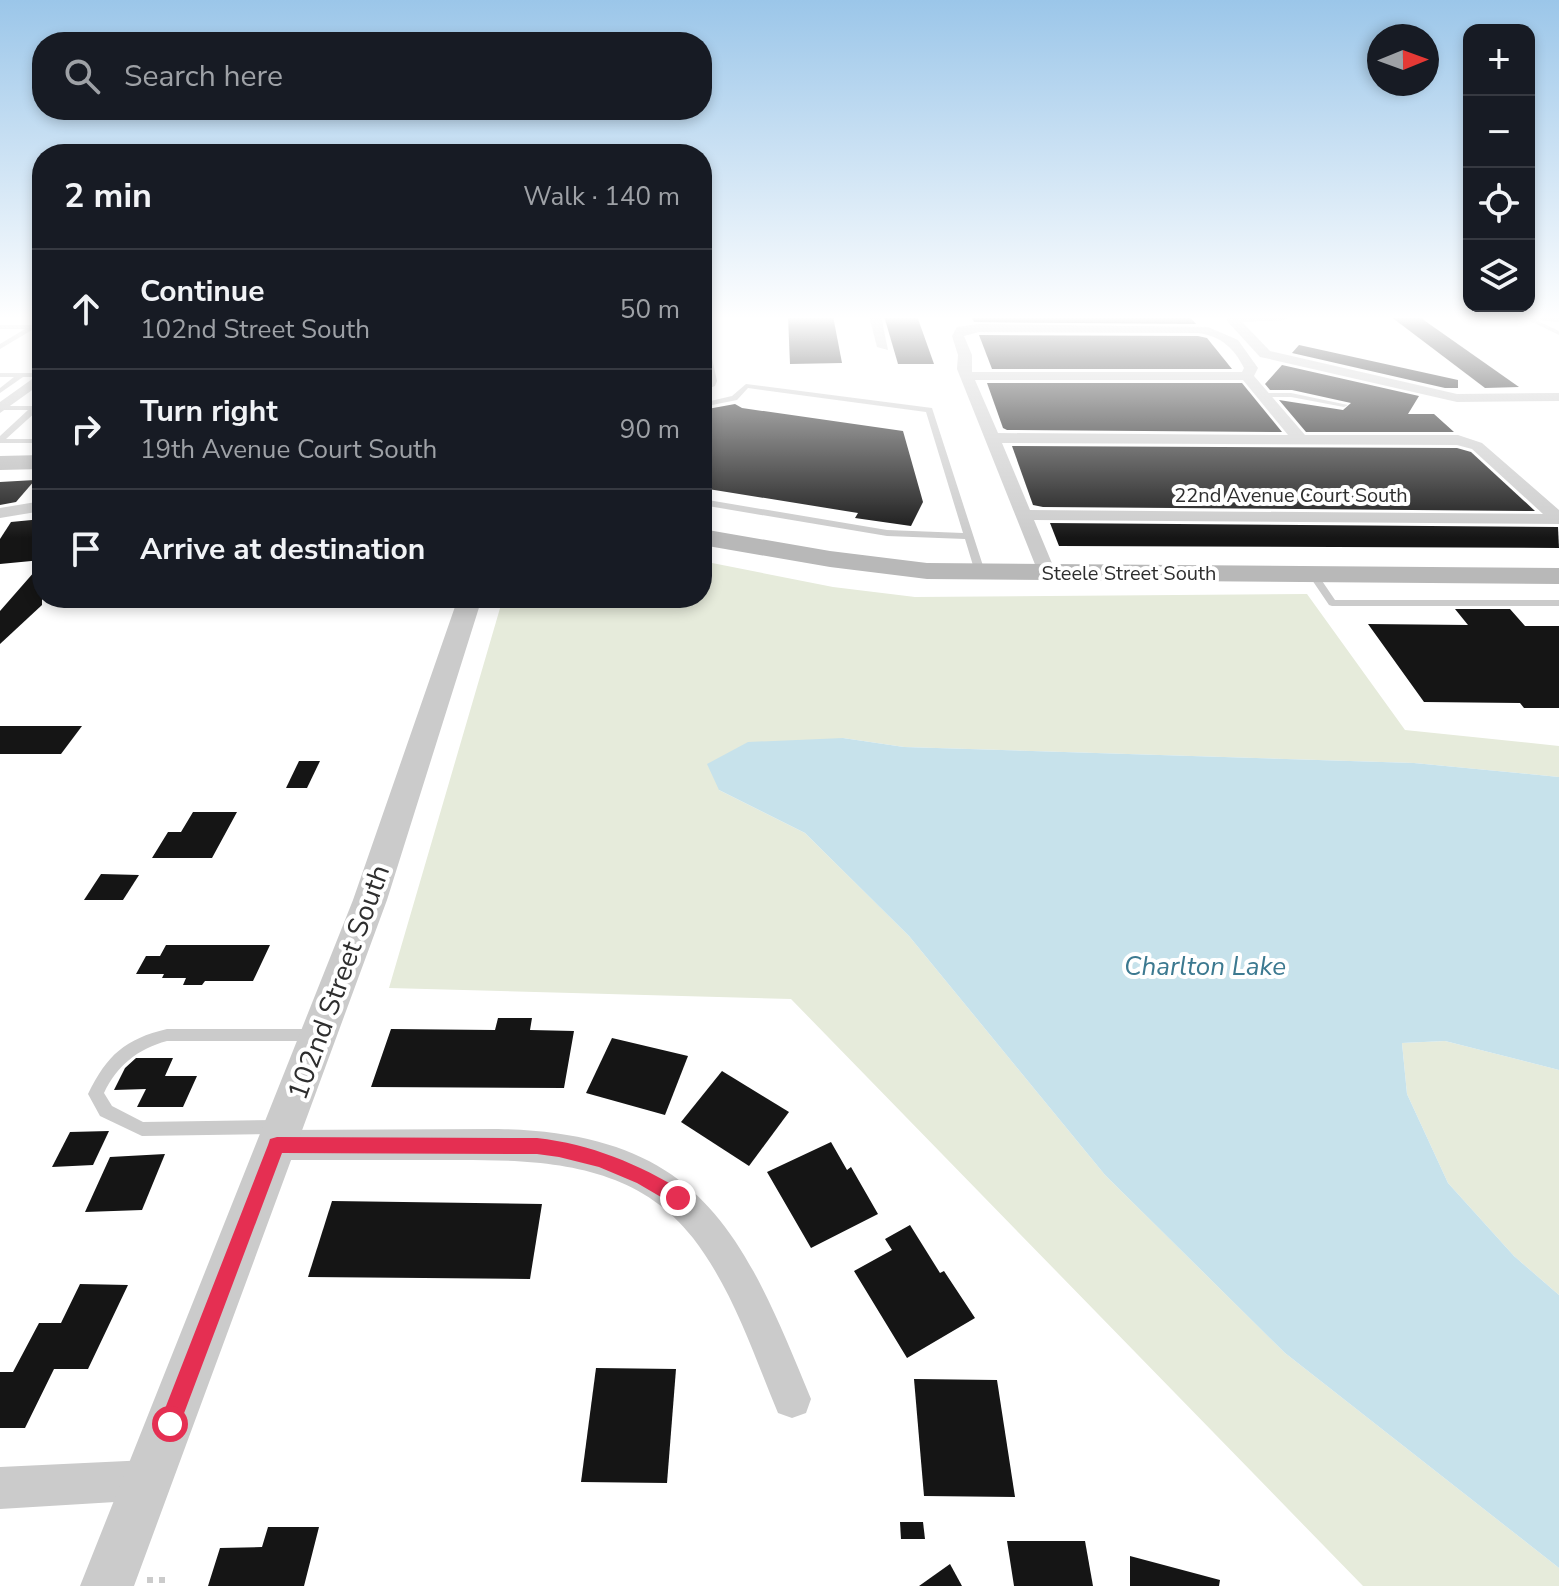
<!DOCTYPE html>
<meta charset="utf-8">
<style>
:root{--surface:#171b24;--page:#20242c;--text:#f1f3f6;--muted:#9ea1a6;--line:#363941}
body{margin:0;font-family:"Nunito Sans",sans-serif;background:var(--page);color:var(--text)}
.controls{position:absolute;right:24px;top:24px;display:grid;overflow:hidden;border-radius:16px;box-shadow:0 4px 12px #0003}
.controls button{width:72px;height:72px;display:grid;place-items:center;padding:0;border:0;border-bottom:2px solid var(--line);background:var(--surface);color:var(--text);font:40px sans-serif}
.compass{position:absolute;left:1367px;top:24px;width:72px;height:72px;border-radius:50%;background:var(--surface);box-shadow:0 4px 12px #0003;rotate:89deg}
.stop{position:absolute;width:24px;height:24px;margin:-18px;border:6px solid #e52f52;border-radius:50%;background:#fff}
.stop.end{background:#e52f52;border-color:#fff;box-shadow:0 2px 8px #0008}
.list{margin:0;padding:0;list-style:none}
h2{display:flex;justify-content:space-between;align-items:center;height:104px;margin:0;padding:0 32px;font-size:34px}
h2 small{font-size:26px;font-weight:400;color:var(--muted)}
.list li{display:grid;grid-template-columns:52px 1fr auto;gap:24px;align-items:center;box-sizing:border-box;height:120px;padding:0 32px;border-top:2px solid var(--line)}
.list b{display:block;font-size:30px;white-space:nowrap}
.list p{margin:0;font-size:26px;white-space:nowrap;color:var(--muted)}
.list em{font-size:26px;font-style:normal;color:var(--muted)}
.icon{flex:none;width:44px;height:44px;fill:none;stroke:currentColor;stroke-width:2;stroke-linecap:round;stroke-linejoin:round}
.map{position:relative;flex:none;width:1559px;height:1586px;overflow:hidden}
.search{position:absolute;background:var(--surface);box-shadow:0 4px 12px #0003;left:32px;top:32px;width:680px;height:88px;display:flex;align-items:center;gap:20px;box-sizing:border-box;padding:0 28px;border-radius:32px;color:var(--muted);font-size:30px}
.panel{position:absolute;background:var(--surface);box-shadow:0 4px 12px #0003;left:32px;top:144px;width:680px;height:464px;border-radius:32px}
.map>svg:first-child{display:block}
.green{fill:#e6ebdb}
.water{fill:#c7e2eb}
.building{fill:#151515}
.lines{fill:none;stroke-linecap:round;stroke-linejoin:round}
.path{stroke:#cbcbcb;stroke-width:6;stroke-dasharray:6 6;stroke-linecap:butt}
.service{fill:#cbcbcb;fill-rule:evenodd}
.minor{fill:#cbcbcb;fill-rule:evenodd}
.tertiary{fill:#cbcbcb;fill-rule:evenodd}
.secondary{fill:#b8b8b8;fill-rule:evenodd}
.route{fill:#e52f52}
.labels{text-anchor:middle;stroke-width:8;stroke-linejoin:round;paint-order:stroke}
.far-street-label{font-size:20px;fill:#2e2e2e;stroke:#fff}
.water-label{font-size:26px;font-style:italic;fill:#3c7990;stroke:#fff}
.near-street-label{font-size:28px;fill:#2e2e2e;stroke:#fff}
</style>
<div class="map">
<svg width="1559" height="1586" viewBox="0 0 1559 1586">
<rect width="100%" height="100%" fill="#fff"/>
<g class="green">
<path d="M702 561 833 587 915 597 1307 594 1405 730 1559 746V777L1414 763 904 747 843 738 719 790 805 833 909 936 1105 1175 1285 1353 1559 1568V1586H1363L791 999 389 988 503 598H702Z"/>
<path d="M1445 1041 1559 1070V1295L1514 1256 1448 1183 1407 1094 1402 1043Z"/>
</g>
<path class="water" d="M843 738 904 747 1414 763 1559 777V1070L1445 1041 1402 1043 1407 1094 1448 1183 1514 1256 1559 1295V1568L1285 1353 1105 1175 909 936 805 833 719 790 707 764 748 742Z"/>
<g class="building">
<path d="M788 316H833L842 363 790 364Z"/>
<path d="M884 316H917L934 364H898Z"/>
<path d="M971 316H1189L1196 324 974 322Z"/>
<path d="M1390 316H1418L1519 387 1485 388Z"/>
<path d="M979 335 1198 336 1207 338 1232 369H992Z"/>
<path d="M1299 345 1458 380V388H1445L1292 353Z"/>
<path d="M1282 365 1419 396 1408 414H1434L1454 432H1306L1279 400 1343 410 1351 403 1292 390H1270L1265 384Z"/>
<path d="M987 383H1242L1282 432 1007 430 1003 428Z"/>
<path d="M735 404 742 408 903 431 923 502 911 526 855 518 858 513 702 488V410Z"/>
<path d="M1012 446 1457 448 1471 452 1535 511 1043 507 1033 505Z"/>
<path d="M35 480 16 502 0 505V482Z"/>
<path d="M42 519V560L0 564V539L11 522Z"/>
<path d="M1050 523 1558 527 1559 548 1059 546Z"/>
<path d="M42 563V605L0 644V611Z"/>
<path d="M1455 609H1510L1525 626H1559V708H1524L1520 703 1424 702 1368 624 1468 625Z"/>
<path d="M0 726H82L61 754H0Z"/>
<path d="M299 761H320L307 788H286Z"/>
<path d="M193 812H237L212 858H152L168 832H181Z"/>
<path d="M101 874 139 875 123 900H84Z"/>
<path d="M166 945H270L253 981H205L202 985H183L186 978H162L164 974H136L146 956H160Z"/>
<path d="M498 1018H532L530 1030 574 1031 564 1088 371 1087 391 1029 495 1030Z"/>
<path d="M612 1038 688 1056 665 1115 586 1093Z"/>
<path d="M136 1058H173L165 1076H197L183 1107H137L146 1089 114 1090 125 1068Z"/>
<path d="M722 1071 789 1112 749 1166 681 1122Z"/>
<path d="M109 1131 93 1165 52 1167 70 1132Z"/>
<path d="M831 1142 847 1170 851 1167 878 1214 811 1248 767 1172Z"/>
<path d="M165 1154 142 1210 85 1212 110 1157Z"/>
<path d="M332 1201 542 1204 530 1279 308 1277Z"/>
<path d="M910 1225 940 1273 944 1271 975 1318 907 1358 854 1271 892 1250 885 1239Z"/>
<path d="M80 1284 128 1285 88 1369H54L25 1428H0V1372H13L39 1323H61Z"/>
<path d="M596 1368 676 1369 667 1483 581 1482Z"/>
<path d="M914 1379 997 1380 1015 1497 924 1496Z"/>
<path d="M900 1522H923L925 1539H901Z"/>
<path d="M268 1527H319L304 1586H208L220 1548 262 1547Z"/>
<path d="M1007 1541H1085L1093 1586H1014Z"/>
<path d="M1130 1556 1220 1580 1219 1586H1130Z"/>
<path d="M950 1564 962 1586H919Z"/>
</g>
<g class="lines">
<path class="path" d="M147 1580H165"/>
<g class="service">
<path d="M1520 316H1527L1559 331V335Z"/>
<path d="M42 319V324L0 349V344L25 329H0V325H31Z"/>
<path d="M702 324 705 326 717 381 715 386 702 391V387L710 384 711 381 702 341Z"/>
<path d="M0 373H42V377H23L0 393V388L14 377H0Z"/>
<path d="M746 384 932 408 985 572 983 574 980 575 975 572 965 539 887 536 702 505V499L887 530 963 533 926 412 748 388 737 400 702 407V403L732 396Z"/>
<path d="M1260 393H1291L1348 405 1344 407 1291 397H1260Z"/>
<path d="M0 406H38V410L6 439H42V443H0V436L28 410H1Z"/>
<path d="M1313 571 1316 572 1335 600H1559V606H1332L1329 605 1308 574Z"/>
<path d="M167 1029H315L320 1031 322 1035 320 1039 315 1041H167C137 1049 117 1066 104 1093L112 1106 143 1122 276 1120 282 1122 284 1127 282 1132 276 1134 142 1136 100 1116 88 1094C107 1055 125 1039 167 1029Z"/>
</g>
<g class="minor">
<path d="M869 316H881L888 350 877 347Z"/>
<path d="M1231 316H1292L1286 320 1242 322 1270 351 1457 394 1559 393V401L1457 402 1265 358 1260 357 1228 322 1226 319Z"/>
<path d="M1529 316H1559V322L1535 320Z"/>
<path d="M979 324 1208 327 1238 340 1258 368 1254 376 1305 435H1458L1482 443 1559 510V524L1034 520 1056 573 1054 577H1040L957 369 958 355 952 336 957 327ZM979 332 1198 333C1221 336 1234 348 1244 368L1242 372H972V355L964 336ZM975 380H1243L1288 435 998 433ZM1002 443 1457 445 1472 449 1543 514 1030 510Z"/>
<path d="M42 372V383L0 413V402Z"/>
<path d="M42 501V511L0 518V508Z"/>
<path d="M498 1129C701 1133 743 1233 811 1399L806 1413 792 1418 778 1413C753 1353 733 1290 693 1238 629 1155 523 1160 430 1160 379 1160 328 1160 277 1160L265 1156 261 1145 265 1134 277 1130Z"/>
<path d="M148 1460 162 1466 168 1480 162 1494 148 1500 0 1509V1467Z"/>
</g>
<g class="tertiary">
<path d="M702 316H712L702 321Z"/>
<path d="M458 598H482L387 900 134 1586H80L353 900Z"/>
</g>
<g class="secondary">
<path d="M42 455V469L0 470V456Z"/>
<path d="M702 529 830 551 927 563 1559 568V584L927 579 830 567 702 545Z"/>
</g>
</g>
<linearGradient id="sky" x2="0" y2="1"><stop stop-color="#9bc6e9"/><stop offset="0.59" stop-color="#fff"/><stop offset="1" stop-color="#fff" stop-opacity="0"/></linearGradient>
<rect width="1559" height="538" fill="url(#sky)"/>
<path class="route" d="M277 1137 537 1138C591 1144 638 1164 685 1192L687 1198 685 1204 678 1207 637 1183 599 1167 559 1157 537 1154 282 1153 180 1424 177 1432 170 1435 162 1432 159 1424 268 1145 270 1139Z"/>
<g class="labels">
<g class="far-street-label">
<text x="1291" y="502">22nd Avenue Court South</text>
<text x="1129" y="580">Steele Street South</text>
</g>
<g class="water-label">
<text x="1205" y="975">Charlton Lake</text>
</g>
<g class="near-street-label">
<text transform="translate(338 982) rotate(-70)" y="10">102nd Street South</text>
</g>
</g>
</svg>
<div class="controls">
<button>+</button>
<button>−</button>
<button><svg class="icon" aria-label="locate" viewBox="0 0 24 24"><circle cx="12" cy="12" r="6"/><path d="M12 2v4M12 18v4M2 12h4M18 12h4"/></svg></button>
<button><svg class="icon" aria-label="layers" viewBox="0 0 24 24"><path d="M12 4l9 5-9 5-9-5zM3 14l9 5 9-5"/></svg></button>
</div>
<svg class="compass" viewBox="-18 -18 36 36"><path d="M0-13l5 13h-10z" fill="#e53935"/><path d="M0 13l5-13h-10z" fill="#9ea1a6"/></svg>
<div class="stop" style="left:170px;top:1424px"></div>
<div class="stop end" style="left:678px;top:1198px"></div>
<div class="search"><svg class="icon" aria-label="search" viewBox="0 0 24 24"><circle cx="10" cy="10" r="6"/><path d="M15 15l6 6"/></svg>Search here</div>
<section class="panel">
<h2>2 min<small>Walk · 140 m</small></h2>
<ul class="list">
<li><svg class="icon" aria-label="ahead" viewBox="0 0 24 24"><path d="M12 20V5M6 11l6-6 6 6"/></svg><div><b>Continue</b><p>102nd Street South</p></div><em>50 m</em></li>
<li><svg class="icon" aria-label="right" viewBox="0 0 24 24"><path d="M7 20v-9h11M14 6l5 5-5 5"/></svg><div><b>Turn right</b><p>19th Avenue Court South</p></div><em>90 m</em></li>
<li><svg class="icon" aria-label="arrive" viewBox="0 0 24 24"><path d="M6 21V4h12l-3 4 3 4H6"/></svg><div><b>Arrive at destination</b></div></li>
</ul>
</section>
</div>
